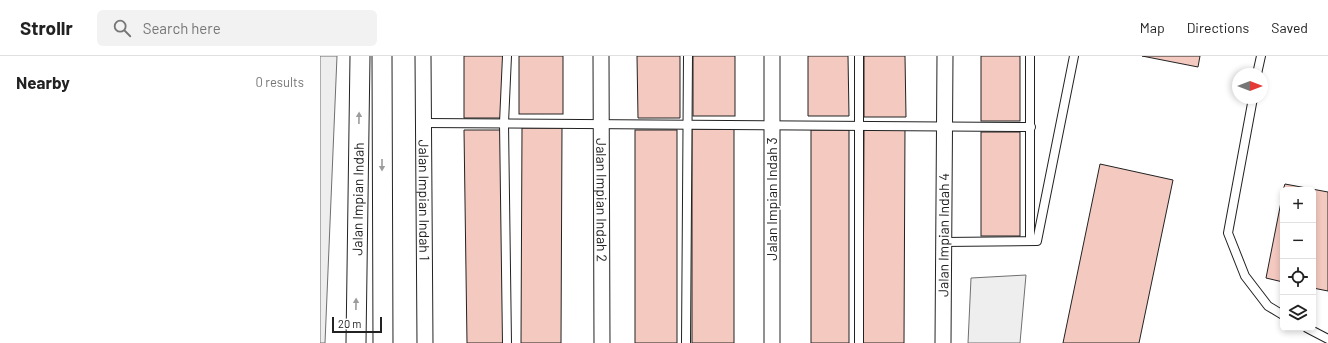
<!DOCTYPE html>
<meta charset="utf-8">
<style>
:root{--surface:#fff;--page:#f2f2f2;--text:#222;--muted:#767676;--line:#e0e0e0}
body{margin:0;font-family:Barlow,sans-serif;background:var(--page);color:var(--text)}
.controls{position:absolute;right:12px;bottom:12px;display:grid;overflow:hidden;border-radius:6px;box-shadow:0 2px 6px #0003}
.controls button{width:36px;height:36px;display:grid;place-items:center;padding:0;border:0;border-bottom:1px solid var(--line);background:var(--surface);color:var(--text);font:20px sans-serif}
.compass{position:absolute;left:912px;top:12px;width:36px;height:36px;border-radius:50%;background:var(--surface);box-shadow:0 2px 6px #0003;rotate:90deg}
.scale{position:absolute;left:12px;bottom:10px;width:50px;box-sizing:border-box;padding-left:4px;border:2px solid #222;border-top:0;font-size:11px;line-height:14px;white-space:nowrap;color:#222;-webkit-text-stroke:3px #fff;paint-order:stroke}
.list{margin:0;padding:0;list-style:none}
h2{display:flex;justify-content:space-between;align-items:center;height:52px;margin:0;padding:0 16px;font-size:17px}
h2 small{font-size:13px;font-weight:400;color:var(--muted)}
.icon{flex:none;width:22px;height:22px;fill:none;stroke:currentColor;stroke-width:2;stroke-linecap:round;stroke-linejoin:round}
.map{position:relative;flex:none;width:1008px;height:287px;overflow:hidden}
header{display:flex;align-items:center;gap:24px;box-sizing:border-box;height:56px;padding:0 20px;background:var(--surface);border-bottom:1px solid var(--line)}
header strong{font-size:19px}
nav{display:flex;gap:22px;margin-inline-start:auto;font-size:14px}
.search{width:280px;height:36px;background:var(--page);display:flex;align-items:center;gap:10px;box-sizing:border-box;padding:0 14px;border-radius:6px;color:var(--muted);font-size:15px}
main{display:flex}
aside{flex:1;background:var(--surface)}
.map>svg:first-child{display:block}
.green{fill:#eee;stroke:#6f6f6f}
.building{fill:#f3c9c0;stroke:#222}
.lines{fill:none;stroke-linecap:round;stroke-linejoin:round}
.service-casing{stroke:#222;stroke-width:10}
.minor-casing{stroke:#222;stroke-width:17}
.tertiary-casing{stroke:#222;stroke-width:21}
.service{stroke:#fff;stroke-width:8}
.minor{stroke:#fff;stroke-width:15}
.tertiary{stroke:#fff;stroke-width:19}
.oneway{fill:#9c9c9c}
.labels{text-anchor:middle;stroke-width:3;stroke-linejoin:round;paint-order:stroke}
.street-label{font-size:14px;fill:#222;stroke:#fff}
</style>
<header>
<strong>Strollr</strong>
<div class="search"><svg class="icon" aria-label="search" viewBox="0 0 24 24"><circle cx="10" cy="10" r="6"/><path d="M15 15l6 6"/></svg>Search here</div>
<nav><a>Map</a><a>Directions</a><a>Saved</a></nav>
</header>
<main>
<aside>
<h2>Nearby<small>0 results</small></h2>
<ul class="list">
</ul>
</aside>
<div class="map">
<svg width="1008" height="287" viewBox="0 0 1008 287">
<rect width="100%" height="100%" fill="#fff"/>
<g class="green">
<path d="M0 0H17L5 287H0Z"/>
<path d="M706 219 700 287H648L651 222Z"/>
</g>
<g class="building">
<path d="M144 0H183L182 62H144Z"/>
<rect x="199" y="0" width="44" height="58"/>
<path d="M317 0H360V62H318Z"/>
<rect x="373" y="0" width="42" height="60"/>
<path d="M488 0H528L529 60H488Z"/>
<path d="M544 0H585L586 61H544Z"/>
<rect x="661" y="0" width="39" height="65"/>
<path d="M822 0H880L878 11Z"/>
<path d="M544 71H585L584 287H543Z"/>
<path d="M202 72H242L241 287H201Z"/>
<rect x="372" y="73" width="42" height="214"/>
<path d="M144 74H182L184 287H147Z"/>
<rect x="315" y="74" width="42" height="213"/>
<rect x="491" y="74" width="38" height="213"/>
<rect x="661" y="76" width="39" height="104"/>
<path d="M780 108 853 124 819 287H743Z"/>
<path d="M965 128 1008 136V235L993 232V134H963Z"/>
<path d="M963 136V226L946 222Z"/>
</g>
<g class="lines">
<defs>
<g id="service">
<path d="M187 0 184 67 187 287"/>
<path d="M539 0V287"/>
<path d="M710 0V185"/>
<path d="M937 18 941 0"/>
<path d="M933 42 908 177 925 220 948 250 963 259"/>
<path d="M104 67 711 71"/>
<path d="M624 186 717 185 754 0"/>
<path d="M987 272 1008 283"/>
<path d="M366 287 368 0"/>
</g>
<g id="minor">
<path id="s1" d="M103 0 105 287"/>
<path id="s2" d="M281 0 282 287"/>
<path d="M452 287V0"/>
<path id="s3" d="M623 287 625 0"/>
</g>
<g id="tertiary">
<path d="M62 0 63 287"/>
<path id="s4" d="M36 287 40 0"/>
</g>
</defs>
<use href="#service" class="service-casing"/>
<use href="#minor" class="minor-casing"/>
<use href="#tertiary" class="tertiary-casing"/>
<use href="#service" class="service"/>
<use href="#minor" class="minor"/>
<use href="#tertiary" class="tertiary"/>
</g>
<defs><path id="oneway-solid" d="M-6-.8H1V-3.2L6.5 0L1 3.2V.8H-6Z"/></defs>
<g class="oneway">
<use href="#oneway-solid" transform="translate(39 62) rotate(-89)"/>
<use href="#oneway-solid" transform="translate(62 109) rotate(90)"/>
<use href="#oneway-solid" transform="translate(36 248) rotate(-89)"/>
</g>
<g class="labels">
<g class="street-label">
<text dy="5" stroke="none"><textPath href="#s1" startOffset="144">Jalan Impian Indah 1</textPath></text>
<text dy="5" stroke="none"><textPath href="#s2" startOffset="144">Jalan Impian Indah 2</textPath></text>
<text transform="translate(452 143) rotate(-90)" y="5">Jalan Impian Indah 3</text>
<text dy="5" stroke="none"><textPath href="#s4" startOffset="144">Jalan Impian Indah</textPath></text>
<text dy="5" stroke="none"><textPath href="#s3" startOffset="108">Jalan Impian Indah 4</textPath></text>
</g>
</g>
</svg>
<div class="controls">
<button>+</button>
<button>−</button>
<button><svg class="icon" aria-label="locate" viewBox="0 0 24 24"><circle cx="12" cy="12" r="6"/><path d="M12 2v4M12 18v4M2 12h4M18 12h4"/></svg></button>
<button><svg class="icon" aria-label="layers" viewBox="0 0 24 24"><path d="M12 4l9 5-9 5-9-5zM3 14l9 5 9-5"/></svg></button>
</div>
<svg class="compass" viewBox="-18 -18 36 36"><path d="M0-13l5 13h-10z" fill="#e53935"/><path d="M0 13l5-13h-10z" fill="#767676"/></svg>
<div class="scale">20 m</div>
</div>
</main>
